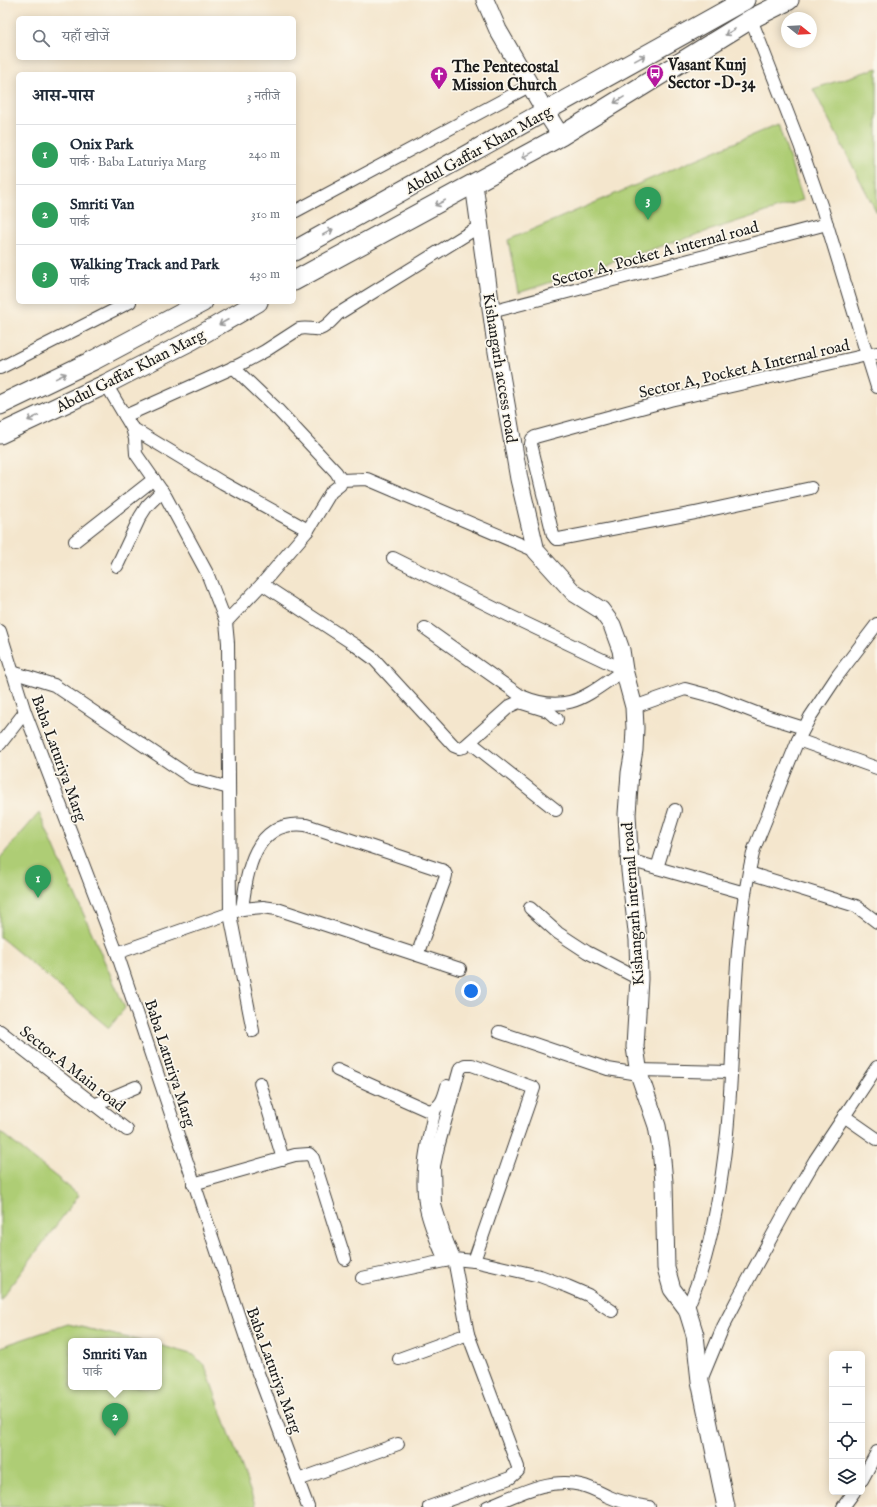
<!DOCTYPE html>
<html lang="hi">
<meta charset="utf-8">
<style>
:root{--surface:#fff;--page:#f6f6f7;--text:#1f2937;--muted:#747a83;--line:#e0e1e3;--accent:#7c3aed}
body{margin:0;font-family:"IM FELL English","Noto Serif Devanagari",serif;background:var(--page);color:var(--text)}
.controls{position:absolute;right:12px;bottom:12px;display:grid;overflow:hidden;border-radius:6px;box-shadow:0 2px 10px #0003}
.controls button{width:36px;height:36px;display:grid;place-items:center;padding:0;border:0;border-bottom:1px solid var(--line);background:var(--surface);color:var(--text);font:20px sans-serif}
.compass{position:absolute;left:781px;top:12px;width:36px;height:36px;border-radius:50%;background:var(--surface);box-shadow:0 2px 10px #0003;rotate:108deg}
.you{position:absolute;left:471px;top:991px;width:14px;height:14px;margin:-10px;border:3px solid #fff;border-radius:50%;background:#1a73e8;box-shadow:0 0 0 6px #1a73e833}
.badge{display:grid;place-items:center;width:26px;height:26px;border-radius:50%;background:var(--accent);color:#fff;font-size:13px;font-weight:700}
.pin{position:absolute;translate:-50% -33px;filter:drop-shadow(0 1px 2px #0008)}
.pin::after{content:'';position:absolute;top:21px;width:14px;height:12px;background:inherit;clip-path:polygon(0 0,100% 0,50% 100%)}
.popup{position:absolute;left:68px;top:1338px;width:94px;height:52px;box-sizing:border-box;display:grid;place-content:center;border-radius:6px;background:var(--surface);filter:drop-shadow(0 1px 3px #0005);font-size:13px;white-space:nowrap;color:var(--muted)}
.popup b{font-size:15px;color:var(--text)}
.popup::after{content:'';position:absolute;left:50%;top:100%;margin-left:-8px;border:8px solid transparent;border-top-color:var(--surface)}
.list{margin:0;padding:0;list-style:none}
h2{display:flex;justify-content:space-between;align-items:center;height:52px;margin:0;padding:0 16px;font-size:17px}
h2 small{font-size:13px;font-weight:400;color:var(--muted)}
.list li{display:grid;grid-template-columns:26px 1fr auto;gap:12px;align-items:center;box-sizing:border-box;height:60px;padding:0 16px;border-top:1px solid var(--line)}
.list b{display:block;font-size:15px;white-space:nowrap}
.list p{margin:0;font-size:13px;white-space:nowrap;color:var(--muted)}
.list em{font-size:13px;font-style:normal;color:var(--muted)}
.icon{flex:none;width:22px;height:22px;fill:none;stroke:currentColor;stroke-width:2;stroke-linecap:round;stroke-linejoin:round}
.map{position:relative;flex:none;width:877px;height:1507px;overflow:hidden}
.search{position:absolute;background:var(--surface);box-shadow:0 2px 10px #0003;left:16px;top:16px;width:280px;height:44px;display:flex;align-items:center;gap:10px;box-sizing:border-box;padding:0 14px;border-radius:6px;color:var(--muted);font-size:15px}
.panel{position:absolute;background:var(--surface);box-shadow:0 2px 10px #0003;left:16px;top:72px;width:280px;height:232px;border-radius:6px}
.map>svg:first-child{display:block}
.green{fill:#aecd74;stroke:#657448}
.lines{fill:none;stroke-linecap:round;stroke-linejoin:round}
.street-casing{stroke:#3c3a37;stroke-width:14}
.secondary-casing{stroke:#3c3a37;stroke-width:19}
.primary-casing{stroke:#3c3a37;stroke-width:21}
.street{stroke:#fff;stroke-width:12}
.secondary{stroke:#fff;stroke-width:17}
.primary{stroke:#fff;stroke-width:19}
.oneway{stroke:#999}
.labels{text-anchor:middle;stroke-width:3.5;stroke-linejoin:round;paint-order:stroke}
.poi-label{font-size:16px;font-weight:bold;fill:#1c1c1c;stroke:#fbf7ec;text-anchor:start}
.street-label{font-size:16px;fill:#1c1c1c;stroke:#fbf7ec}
</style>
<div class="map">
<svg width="877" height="1507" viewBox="0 0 877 1507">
<rect width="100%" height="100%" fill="#fbf7ec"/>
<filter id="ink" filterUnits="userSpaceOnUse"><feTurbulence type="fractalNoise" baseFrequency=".025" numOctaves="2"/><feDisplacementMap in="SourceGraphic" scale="8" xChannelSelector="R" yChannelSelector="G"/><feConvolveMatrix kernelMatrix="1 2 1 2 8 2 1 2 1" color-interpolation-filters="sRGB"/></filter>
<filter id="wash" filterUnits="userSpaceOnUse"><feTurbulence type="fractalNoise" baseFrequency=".012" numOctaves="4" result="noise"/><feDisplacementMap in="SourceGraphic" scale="16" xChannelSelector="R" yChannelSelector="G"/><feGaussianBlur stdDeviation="0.9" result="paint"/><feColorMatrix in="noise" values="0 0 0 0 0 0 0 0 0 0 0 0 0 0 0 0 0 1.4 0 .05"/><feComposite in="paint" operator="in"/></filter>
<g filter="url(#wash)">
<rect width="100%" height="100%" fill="#f4e6cd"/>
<g class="green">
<path d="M877 68V213L813 89Z"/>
<path d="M778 124 803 200 518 293 508 240Z"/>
<path d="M39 813 125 1008 109 1028 0 937V858Z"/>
<path d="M0 1132 79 1195 0 1300Z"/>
<path d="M68 1324 141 1341H71V1387H159V1345L194 1355 205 1366 256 1507H0V1347Z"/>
</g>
</g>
<g filter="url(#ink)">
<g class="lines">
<defs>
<g id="street">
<path d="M751 19 800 145 822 208 867 355 670 400 535 437 532 439 531 444 553 535 556 539H559L695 513 811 488"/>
<path d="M294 212 531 85"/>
<path d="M491 312 827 224"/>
<path d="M877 353 867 355 877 387"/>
<path d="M0 368 130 302"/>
<path d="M106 384 132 428 135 439 136 454 166 497 207 573 226 622 228 643 230 914 253 1031"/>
<path d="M125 416 239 365 265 351 299 329C306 327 313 330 320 329 327 327 333 319 338 314L480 226"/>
<path d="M132 428 223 483 308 530"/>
<path d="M341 480 367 479 536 551"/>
<path d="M75 541 154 479"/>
<path d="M393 558 508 615 624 670"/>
<path d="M117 566 140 517 147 506 162 491"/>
<path d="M262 584 355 645 374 659 454 746 459 748 464 747 510 706 519 702 548 711 557 719"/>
<path d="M226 622 262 584 308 530 331 492 340 485 341 480 336 472 278 410 233 367"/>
<path d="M425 628 521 696C568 716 587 695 624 670"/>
<path d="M0 631 25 712 117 953 255 1365 308 1507"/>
<path d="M12 672 54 685 192 778 229 788"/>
<path d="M634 707 685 689 715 697 759 714 804 728"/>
<path d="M798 740 877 768"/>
<path d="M470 742 556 810"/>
<path d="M0 744 25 712"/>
<path d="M629 860 745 893"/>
<path d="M657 868 675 810"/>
<path d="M749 873 856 906 877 922"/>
<path d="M530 908 558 933 587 952 639 979"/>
<path d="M242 909C247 871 254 819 306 825L444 871 446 875 445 879 417 955"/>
<path d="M117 953 242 909 263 907 277 909 460 969"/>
<path d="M0 1031 127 1130"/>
<path d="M499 1032 608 1069 639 1074"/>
<path d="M337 1070 429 1111C442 1107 444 1097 447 1086"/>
<path d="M638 1070 730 1072"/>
<path d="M260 1083 283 1159"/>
<path d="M94 1105 136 1087"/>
<path d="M435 1109C428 1140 420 1171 425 1203 428 1223 438 1243 445 1261"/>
<path d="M844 1116 877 1139"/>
<path d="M193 1184 295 1155 309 1154 313 1158 345 1259"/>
<path d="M362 1278 454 1259 474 1261 540 1276 567 1286 588 1295 612 1311"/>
<path d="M687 1309C692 1297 697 1285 701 1272 715 1228 722 1179 727 1133 736 1038 731 942 754 849L798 740 810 717 838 675 877 624"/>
<path d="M399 1359 468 1334"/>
<path d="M701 1380 723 1327 737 1300 794 1196 815 1160 877 1067"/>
<path d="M298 1480 398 1444"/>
<path d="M862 1480 877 1452"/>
<path d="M429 1507 510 1478 518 1471V1467L468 1334 454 1259 444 1234 435 1205 434 1166 438 1147 460 1068 465 1065H472L534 1088 474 1261"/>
<path d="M487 1507C517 1495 548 1477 581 1485 590 1487 599 1492 607 1496 620 1502 634 1505 649 1507"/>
<path d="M843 1507 854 1492"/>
</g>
<g id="secondary">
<path d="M485 0 498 30 545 111 561 136"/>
<path d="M474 184 497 352 519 479 536 551 574 593 601 610 612 625 621 650 624 670 634 707 635 728 634 750 630 773 627 814 630 871 638 940 639 979 635 1047 639 1074 657 1126 661 1149 664 1182 666 1268 672 1289 687 1309 695 1335 700 1381 726 1507"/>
</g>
<g id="primary">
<path d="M294 251 745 0"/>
<path d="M294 281 561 136 751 19 789 0"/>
<path d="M0 405 94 360 203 302"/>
<path d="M0 434 106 384 192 340 258 302"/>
</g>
</defs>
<use href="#street" class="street-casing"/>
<use href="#secondary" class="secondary-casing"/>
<use href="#primary" class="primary-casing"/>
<use href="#street" class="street"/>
<use href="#secondary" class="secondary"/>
<use href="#primary" class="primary"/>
</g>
<defs><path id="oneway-shaft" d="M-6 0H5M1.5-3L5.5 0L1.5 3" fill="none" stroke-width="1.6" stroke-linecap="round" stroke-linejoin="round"/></defs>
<g class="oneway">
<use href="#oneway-shaft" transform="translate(730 32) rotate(149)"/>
<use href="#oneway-shaft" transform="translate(640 58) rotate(-29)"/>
<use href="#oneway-shaft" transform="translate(619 100) rotate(149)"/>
<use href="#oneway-shaft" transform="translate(527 155) rotate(151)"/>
<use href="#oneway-shaft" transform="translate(440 203) rotate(152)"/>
<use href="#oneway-shaft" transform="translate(328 232) rotate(-29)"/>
<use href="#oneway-shaft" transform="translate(224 322) rotate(150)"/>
<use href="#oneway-shaft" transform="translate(61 376) rotate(-26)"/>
<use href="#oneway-shaft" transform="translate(33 418) rotate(154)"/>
</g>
</g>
<defs>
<symbol id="bus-pin" viewBox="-11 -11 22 30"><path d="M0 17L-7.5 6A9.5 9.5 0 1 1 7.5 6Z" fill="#b5179e" stroke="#fbf7ec"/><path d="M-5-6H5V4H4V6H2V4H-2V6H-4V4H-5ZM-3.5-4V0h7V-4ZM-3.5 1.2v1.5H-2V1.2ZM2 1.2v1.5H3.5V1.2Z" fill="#fff"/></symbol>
<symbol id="church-pin" viewBox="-11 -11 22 30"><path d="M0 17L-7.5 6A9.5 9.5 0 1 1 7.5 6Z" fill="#b5179e" stroke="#fbf7ec"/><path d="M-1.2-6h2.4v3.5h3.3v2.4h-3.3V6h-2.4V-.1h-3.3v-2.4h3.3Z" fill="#fff"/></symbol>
</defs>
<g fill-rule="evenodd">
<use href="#bus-pin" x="645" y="63" width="20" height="27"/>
<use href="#church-pin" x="429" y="65" width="20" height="27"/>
</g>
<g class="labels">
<g class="poi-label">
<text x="668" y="70">Vasant Kunj<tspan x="668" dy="18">Sector -D-34</tspan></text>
<text x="452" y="72">The Pentecostal<tspan x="452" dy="18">Mission Church</tspan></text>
</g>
<g class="street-label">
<text transform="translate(478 149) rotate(-29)" y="6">Abdul Gaffar Khan Marg</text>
<text transform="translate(655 253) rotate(-15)" y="6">Sector A, Pocket A internal road</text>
<text transform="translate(501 368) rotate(81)" y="6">Kishangarh access road</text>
<text transform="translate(744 368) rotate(-13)" y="6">Sector A, Pocket A Internal road</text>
<text transform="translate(130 370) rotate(-27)" y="6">Abdul Gaffar Khan Marg</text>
<text transform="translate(60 758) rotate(70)" y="6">Baba Laturiya Marg</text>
<text transform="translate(632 904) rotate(-94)" y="6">Kishangarh internal road</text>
<text transform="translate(171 1063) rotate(72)" y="6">Baba Laturiya Marg</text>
<text transform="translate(73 1068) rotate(38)" y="6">Sector A Main road</text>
<text transform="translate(275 1370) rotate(70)" y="6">Baba Laturiya Marg</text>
</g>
</g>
</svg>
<div class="controls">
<button>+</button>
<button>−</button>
<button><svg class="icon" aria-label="locate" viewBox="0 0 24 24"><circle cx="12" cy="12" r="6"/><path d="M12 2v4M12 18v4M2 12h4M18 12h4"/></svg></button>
<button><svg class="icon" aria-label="layers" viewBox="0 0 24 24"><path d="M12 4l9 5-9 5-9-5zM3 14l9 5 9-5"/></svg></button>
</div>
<svg class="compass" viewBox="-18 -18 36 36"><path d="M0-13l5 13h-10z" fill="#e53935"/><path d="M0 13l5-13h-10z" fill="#747a83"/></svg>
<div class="you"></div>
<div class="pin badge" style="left:38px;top:898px;background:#2e9e5b">1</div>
<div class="pin badge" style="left:115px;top:1436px;background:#2e9e5b">2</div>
<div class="popup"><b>Smriti Van</b>पार्क</div>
<div class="pin badge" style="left:648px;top:220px;background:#2e9e5b">3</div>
<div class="search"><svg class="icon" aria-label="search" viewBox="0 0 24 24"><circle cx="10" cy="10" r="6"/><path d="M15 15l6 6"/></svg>यहाँ खोजें</div>
<section class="panel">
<h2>आस-पास<small>3 नतीजे</small></h2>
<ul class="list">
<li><span class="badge" style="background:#2e9e5b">1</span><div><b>Onix Park</b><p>पार्क · Baba Laturiya Marg</p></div><em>240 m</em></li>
<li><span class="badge" style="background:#2e9e5b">2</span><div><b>Smriti Van</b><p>पार्क</p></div><em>310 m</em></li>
<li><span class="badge" style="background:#2e9e5b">3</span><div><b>Walking Track and Park</b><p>पार्क</p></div><em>430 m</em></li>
</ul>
</section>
</div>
